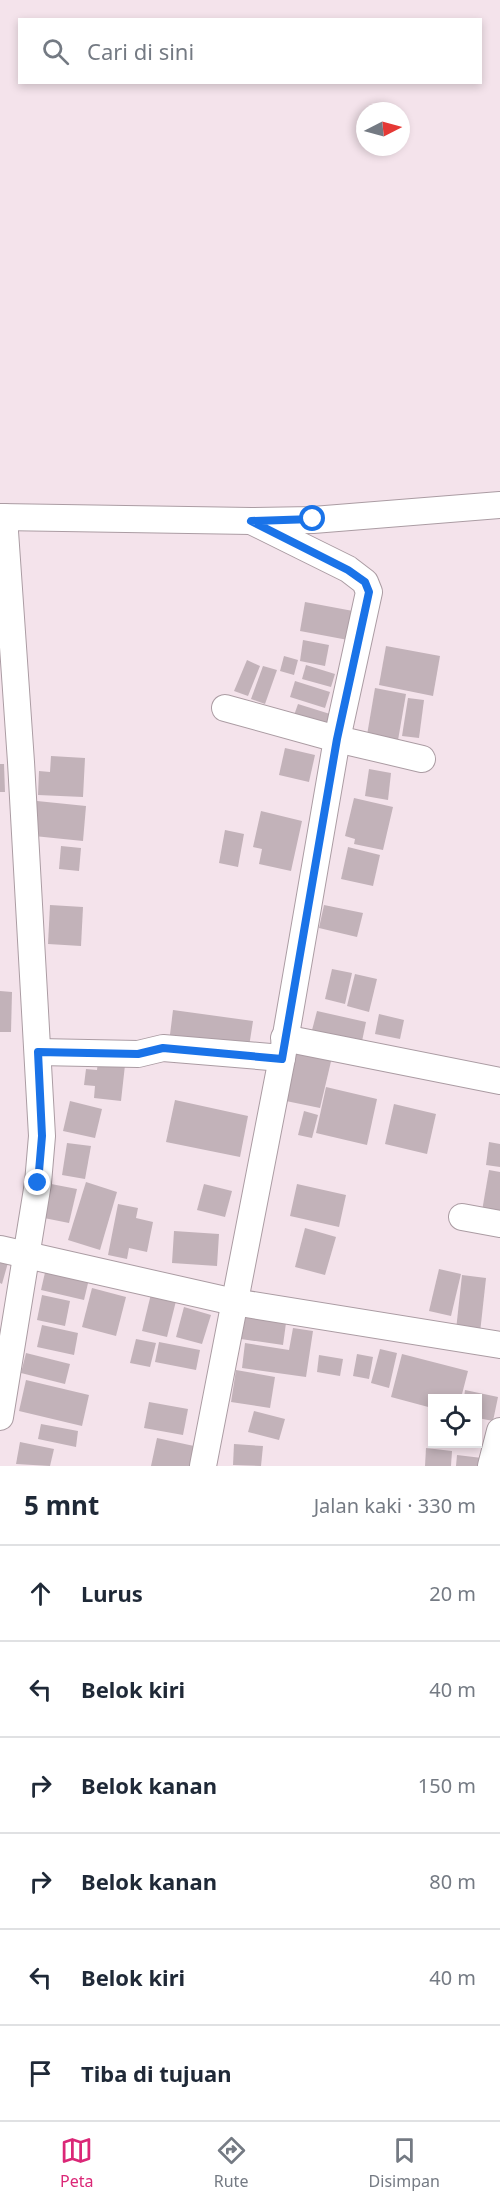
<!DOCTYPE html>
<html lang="id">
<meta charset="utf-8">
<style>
:root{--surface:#fff;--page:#f6f6f7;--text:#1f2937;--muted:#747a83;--line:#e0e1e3;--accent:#db2777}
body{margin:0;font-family:"Noto Sans",sans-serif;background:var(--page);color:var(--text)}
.controls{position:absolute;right:18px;bottom:18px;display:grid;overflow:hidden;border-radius:0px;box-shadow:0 3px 9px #0003}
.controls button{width:54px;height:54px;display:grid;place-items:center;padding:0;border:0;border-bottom:2px solid var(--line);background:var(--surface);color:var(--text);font:30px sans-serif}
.compass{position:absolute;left:356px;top:102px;width:54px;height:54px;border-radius:50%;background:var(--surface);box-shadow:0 3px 9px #0003;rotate:84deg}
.stop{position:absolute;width:18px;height:18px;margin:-14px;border:4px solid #1a73e8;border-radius:50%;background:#fff}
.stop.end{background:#1a73e8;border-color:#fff;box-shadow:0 2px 6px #0008}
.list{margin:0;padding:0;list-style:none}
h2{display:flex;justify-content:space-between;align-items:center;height:78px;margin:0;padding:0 24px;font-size:26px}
h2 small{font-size:20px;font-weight:400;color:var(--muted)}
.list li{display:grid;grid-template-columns:39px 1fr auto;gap:18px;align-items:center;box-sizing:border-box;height:96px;padding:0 24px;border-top:2px solid var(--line)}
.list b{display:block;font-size:22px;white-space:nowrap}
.list em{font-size:20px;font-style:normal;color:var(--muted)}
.icon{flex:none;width:33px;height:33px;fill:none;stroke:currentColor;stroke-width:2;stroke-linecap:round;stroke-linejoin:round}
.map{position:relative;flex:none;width:500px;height:1466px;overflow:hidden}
.search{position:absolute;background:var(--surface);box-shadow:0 3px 9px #0003;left:18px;right:18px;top:18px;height:66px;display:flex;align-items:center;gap:15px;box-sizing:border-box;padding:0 21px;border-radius:0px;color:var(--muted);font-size:22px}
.sheet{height:654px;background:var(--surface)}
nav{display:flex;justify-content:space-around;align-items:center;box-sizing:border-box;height:84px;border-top:2px solid var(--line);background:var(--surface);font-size:16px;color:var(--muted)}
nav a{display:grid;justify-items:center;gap:3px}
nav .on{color:var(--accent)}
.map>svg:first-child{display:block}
.building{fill:#c2b2b9}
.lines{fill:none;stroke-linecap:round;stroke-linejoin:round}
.minor-casing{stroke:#ab9ca3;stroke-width:28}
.minor{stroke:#fff;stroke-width:26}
.route{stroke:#1a73e8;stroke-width:8}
</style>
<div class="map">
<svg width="500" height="1466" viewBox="0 0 500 1466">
<rect width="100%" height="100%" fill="#f4e3eb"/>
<g class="building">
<path d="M305 602 353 611 348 640 300 631Z"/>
<path d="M303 640 329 645 325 666 300 661Z"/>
<path d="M386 646 440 656 433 696 379 685Z"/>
<path d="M284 656 298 660 294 675 280 671Z"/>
<path d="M247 660 260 666 248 696 234 691Z"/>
<path d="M306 665 335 674 331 687 302 679Z"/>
<path d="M263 666 277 670 265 704 251 699Z"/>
<path d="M295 681 330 692 325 708 290 697Z"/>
<path d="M375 688 406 694 397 746 366 741Z"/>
<path d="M408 698 424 700 419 738 402 736Z"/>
<path d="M298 704 330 714 325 731 292 721Z"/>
<path d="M285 748 315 755 309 782 279 775Z"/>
<path d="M51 756 85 758 83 797 38 795 39 771 50 772Z"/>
<path d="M0 764H4L5 792H0Z"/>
<path d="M369 769 391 773 388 800 365 796Z"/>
<path d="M354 798 393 807 383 850 354 844 355 839 345 836Z"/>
<path d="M37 801 86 806 83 841 34 836Z"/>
<path d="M261 811 302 821 291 871 259 864 262 849 253 847Z"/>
<path d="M225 830 244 834 238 867 219 863Z"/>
<path d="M61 846 81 848 79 871 59 869Z"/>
<path d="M348 847 380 855 373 886 341 879Z"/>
<path d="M50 905 83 907 81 946 48 944Z"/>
<path d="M324 905 363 913 357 937 319 928Z"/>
<path d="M332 969 352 973 345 1004 325 999Z"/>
<path d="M355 974 377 979 369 1012 347 1006Z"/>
<path d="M0 991 12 992 11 1032H0Z"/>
<path d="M173 1010 253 1021 248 1053 169 1043Z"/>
<path d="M317 1011 366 1022 361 1046 311 1034Z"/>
<path d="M379 1014 404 1020 400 1039 375 1034Z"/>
<path d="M298 1045 333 1053 320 1108 286 1101Z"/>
<path d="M98 1061 125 1065 121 1101 94 1098 95 1086 84 1085 86 1069 97 1070Z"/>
<path d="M326 1087 377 1099 367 1145 316 1133Z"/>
<path d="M175 1100 248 1116 240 1157 166 1142Z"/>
<path d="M70 1101 102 1109 95 1138 63 1131Z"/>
<path d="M394 1104 436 1114 427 1154 385 1144Z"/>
<path d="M304 1111 318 1115 312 1138 298 1135Z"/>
<path d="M489 1142 500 1144V1167L486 1165Z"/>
<path d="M67 1143 91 1146 85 1179 62 1175Z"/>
<path d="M489 1170 500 1172V1214L482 1211Z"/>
<path d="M86 1182 117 1192 100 1250 68 1240Z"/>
<path d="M46 1183 77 1189 69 1223 39 1217Z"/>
<path d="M204 1184 232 1191 225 1217 197 1210Z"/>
<path d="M297 1184 346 1195 339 1227 290 1216Z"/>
<path d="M118 1204 138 1208 136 1218 153 1222 147 1252 129 1248 127 1259 108 1255Z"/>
<path d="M305 1228 336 1237 325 1275 295 1267Z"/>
<path d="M174 1231 219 1234 217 1266 172 1263Z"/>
<path d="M0 1257 9 1259 2 1284 0 1283Z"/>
<path d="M46 1268 89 1279 84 1300 41 1290Z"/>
<path d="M439 1269 461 1274 451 1316 429 1311Z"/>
<path d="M462 1275 486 1278 480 1333 456 1330Z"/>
<path d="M92 1288 126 1297 116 1336 82 1327Z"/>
<path d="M151 1294 176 1301 167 1337 142 1331Z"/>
<path d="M42 1295 70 1301 65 1326 37 1320Z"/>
<path d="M184 1307 211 1315 202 1344 176 1337Z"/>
<path d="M244 1317 286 1323 283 1345 241 1339Z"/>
<path d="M42 1325 78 1333 74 1355 37 1347Z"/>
<path d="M293 1328 313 1331 306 1377 242 1368 245 1343 289 1350Z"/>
<path d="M136 1339 156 1343 150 1367 130 1363Z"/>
<path d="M159 1342 200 1350 196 1370 155 1362Z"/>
<path d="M380 1349 397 1353 389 1388 371 1383Z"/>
<path d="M26 1353 70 1364 65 1384 21 1373Z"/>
<path d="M357 1354 373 1357 369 1379 353 1376Z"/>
<path d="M402 1354 468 1371 461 1398H432V1408L391 1397Z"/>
<path d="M319 1355 343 1359 340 1376 317 1372Z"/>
<path d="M236 1370 275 1377 270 1408 231 1402Z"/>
<path d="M26 1380 89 1395 82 1426 19 1411Z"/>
<path d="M465 1390 498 1397 493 1421 478 1418V1398H464Z"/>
<path d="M149 1402 188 1409 183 1435 144 1428Z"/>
<path d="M254 1411 285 1419 279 1440 248 1432Z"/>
<path d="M41 1424 78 1431 76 1447 38 1439Z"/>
<path d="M157 1438 194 1446 190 1466H151Z"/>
<path d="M20 1442 54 1449 50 1466 16 1464Z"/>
<path d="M234 1444 263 1446 261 1466 233 1465Z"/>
<path d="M426 1448 452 1451 451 1466H425Z"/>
<path d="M457 1455 482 1458 481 1466H456Z"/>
</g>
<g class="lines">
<defs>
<g id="minor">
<path d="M0 517 251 521 313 520 500 505"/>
<path d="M225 708 337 739 422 759"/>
<path d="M284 1038 500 1081"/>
<path d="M38 1052 138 1054 163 1048 282 1058"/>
<path d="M462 1217 500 1224"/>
<path d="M0 1249 234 1302 500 1345"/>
<path d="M0 1417 38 1183 42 1136 21 762 4 517"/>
<path d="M203 1466 282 1058 337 739 369 592 365 582 348 569 251 521"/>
<path d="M491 1466 500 1431"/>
</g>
</defs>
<use href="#minor" class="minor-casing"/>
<use href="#minor" class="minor"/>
</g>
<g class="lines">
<path class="route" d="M38 1183 42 1136 38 1052 138 1054 163 1048 282 1059 337 739 369 592 365 582 348 570 251 521 313 519"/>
</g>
</svg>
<div class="controls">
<button><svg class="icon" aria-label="locate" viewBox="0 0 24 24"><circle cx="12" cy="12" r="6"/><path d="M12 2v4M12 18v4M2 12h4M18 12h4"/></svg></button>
</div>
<svg class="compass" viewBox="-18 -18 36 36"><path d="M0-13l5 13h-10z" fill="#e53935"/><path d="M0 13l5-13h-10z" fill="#747a83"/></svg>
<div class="stop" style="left:313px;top:519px"></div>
<div class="stop end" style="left:38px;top:1183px"></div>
<div class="search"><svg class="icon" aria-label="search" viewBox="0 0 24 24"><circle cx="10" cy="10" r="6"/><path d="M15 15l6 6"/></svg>Cari di sini</div>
</div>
<section class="sheet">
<h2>5 mnt<small>Jalan kaki · 330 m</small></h2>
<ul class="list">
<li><svg class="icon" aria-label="ahead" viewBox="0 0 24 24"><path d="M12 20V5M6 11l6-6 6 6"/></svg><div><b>Lurus</b></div><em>20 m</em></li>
<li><svg class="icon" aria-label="left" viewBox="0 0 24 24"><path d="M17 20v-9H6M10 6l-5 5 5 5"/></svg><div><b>Belok kiri</b></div><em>40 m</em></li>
<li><svg class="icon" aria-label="right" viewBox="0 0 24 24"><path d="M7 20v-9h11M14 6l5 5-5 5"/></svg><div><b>Belok kanan</b></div><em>150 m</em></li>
<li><svg class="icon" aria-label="right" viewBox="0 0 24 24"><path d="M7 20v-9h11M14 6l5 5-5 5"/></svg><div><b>Belok kanan</b></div><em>80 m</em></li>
<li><svg class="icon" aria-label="left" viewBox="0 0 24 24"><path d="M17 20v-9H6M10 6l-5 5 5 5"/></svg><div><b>Belok kiri</b></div><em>40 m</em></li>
<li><svg class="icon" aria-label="arrive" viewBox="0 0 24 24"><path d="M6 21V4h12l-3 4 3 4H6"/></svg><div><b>Tiba di tujuan</b></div></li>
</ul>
</section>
<nav>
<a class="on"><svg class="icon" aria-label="map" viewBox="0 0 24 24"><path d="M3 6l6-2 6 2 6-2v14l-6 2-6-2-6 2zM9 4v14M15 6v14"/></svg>Peta</a>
<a><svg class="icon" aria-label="directions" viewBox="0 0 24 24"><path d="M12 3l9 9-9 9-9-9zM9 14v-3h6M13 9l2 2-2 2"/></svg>Rute</a>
<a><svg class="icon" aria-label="saved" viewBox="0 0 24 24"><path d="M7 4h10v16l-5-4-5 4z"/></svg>Disimpan</a>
</nav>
